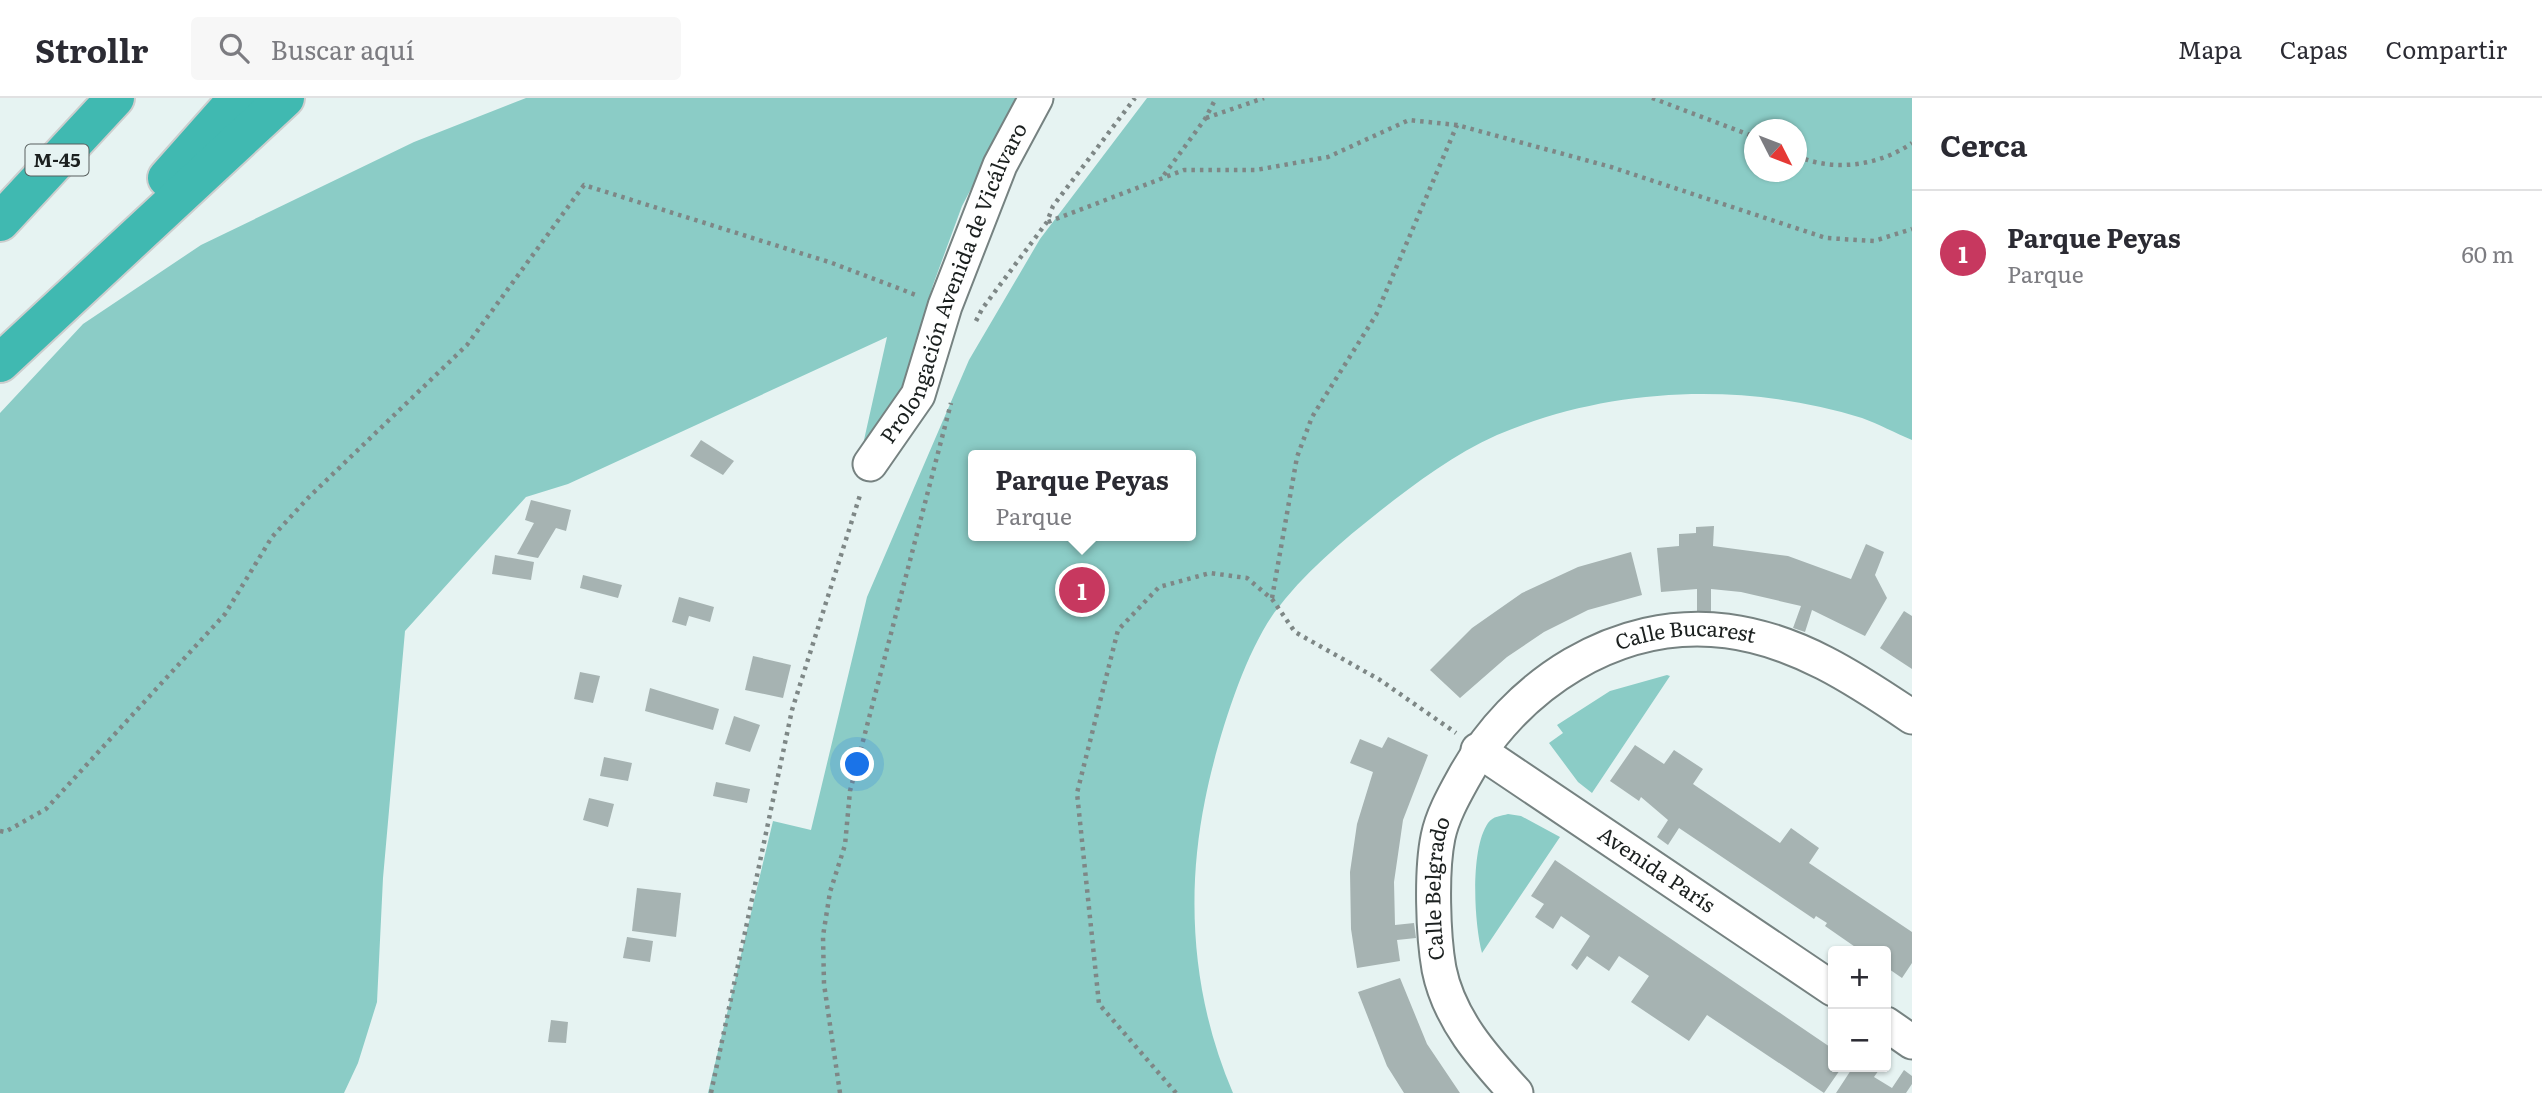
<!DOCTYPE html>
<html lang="es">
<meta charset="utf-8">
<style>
:root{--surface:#fff;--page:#f7f7f7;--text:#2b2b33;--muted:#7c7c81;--line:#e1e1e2;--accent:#c7385f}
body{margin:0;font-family:Literata,serif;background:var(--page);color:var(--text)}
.controls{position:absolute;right:21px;bottom:21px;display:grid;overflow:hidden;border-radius:7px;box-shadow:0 2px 5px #0004}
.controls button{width:63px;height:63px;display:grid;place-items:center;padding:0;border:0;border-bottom:2px solid var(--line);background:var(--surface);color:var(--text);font:35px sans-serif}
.compass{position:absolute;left:1744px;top:21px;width:63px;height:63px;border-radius:50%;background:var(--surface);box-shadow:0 2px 5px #0004;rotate:132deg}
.you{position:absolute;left:858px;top:667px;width:24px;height:24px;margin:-18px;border:5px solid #fff;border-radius:50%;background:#1a73e8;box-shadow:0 0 0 10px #1a73e833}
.badge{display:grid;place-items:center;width:46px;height:46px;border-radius:50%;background:var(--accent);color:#fff;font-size:23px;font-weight:700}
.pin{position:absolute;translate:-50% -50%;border:4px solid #fff;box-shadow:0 2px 7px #0006}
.popup{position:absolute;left:968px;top:352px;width:228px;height:91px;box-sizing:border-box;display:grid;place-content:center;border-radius:7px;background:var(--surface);filter:drop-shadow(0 2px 5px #0005);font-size:23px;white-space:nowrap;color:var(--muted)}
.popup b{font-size:26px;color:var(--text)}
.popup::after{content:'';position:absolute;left:50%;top:100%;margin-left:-14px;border:14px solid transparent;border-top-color:var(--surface)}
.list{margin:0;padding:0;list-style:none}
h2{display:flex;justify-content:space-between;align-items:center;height:91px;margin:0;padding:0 28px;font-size:30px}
h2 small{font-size:23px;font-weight:400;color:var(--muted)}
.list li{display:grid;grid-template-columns:46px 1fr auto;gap:21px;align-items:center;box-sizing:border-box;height:126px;padding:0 28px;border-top:2px solid var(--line)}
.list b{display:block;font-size:26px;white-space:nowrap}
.list p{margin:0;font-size:23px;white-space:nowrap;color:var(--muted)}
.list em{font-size:23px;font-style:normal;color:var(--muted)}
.icon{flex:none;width:38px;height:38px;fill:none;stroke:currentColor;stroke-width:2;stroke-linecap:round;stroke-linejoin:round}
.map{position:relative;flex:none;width:1912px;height:995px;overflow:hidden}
header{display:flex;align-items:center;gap:42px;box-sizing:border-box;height:98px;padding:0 35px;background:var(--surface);border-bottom:2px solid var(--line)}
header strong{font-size:33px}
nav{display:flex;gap:38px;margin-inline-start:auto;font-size:24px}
.search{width:490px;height:63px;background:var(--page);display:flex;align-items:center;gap:18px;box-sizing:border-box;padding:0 24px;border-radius:7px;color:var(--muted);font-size:26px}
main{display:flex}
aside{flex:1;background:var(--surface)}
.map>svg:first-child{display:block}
.green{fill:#8bccc6;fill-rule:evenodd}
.building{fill:#a6b3b2}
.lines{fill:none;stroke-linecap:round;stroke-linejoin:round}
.street-casing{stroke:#768281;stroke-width:37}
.highway-casing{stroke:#cdcece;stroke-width:42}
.path{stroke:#7e8786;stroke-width:4.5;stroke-dasharray:3.5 5;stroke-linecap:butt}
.street{stroke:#fff;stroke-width:33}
.highway{stroke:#40b9b1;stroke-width:38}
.labels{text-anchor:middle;stroke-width:7;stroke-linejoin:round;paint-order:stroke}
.shield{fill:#e6f3f2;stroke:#585f5e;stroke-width:2}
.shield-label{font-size:19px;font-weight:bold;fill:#1b201f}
.street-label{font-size:21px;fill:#1b201f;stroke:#e6f3f2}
</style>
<header>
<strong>Strollr</strong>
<div class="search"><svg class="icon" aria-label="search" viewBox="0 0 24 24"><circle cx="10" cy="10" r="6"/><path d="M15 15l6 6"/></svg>Buscar aquí</div>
<nav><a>Mapa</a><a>Capas</a><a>Compartir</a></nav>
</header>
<main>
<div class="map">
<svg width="1912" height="995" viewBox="0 0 1912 995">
<rect width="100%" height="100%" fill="#e6f3f2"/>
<g class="green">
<path d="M526 0H1019L962 108 933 187 899 303 862 351 887 239 568 386 526 399 405 533 383 780 377 904 358 965 344 995H0V315L83 226 201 147 414 44Z"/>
<path d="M1147 0H1912V342C1895 335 1879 326 1862 320 1745 283 1609 289 1497 337 1454 356 1416 385 1380 413 1342 443 1303 476 1274 515 1242 560 1216 647 1205 702 1185 801 1193 902 1233 995H708L773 723 811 732 867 499 969 262 1040 141ZM1755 32H1797V74H1755ZM1190 357V438H974V357Z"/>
<path d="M1667 577 1670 578 1592 695 1578 684 1549 645 1563 635 1557 627 1610 593Z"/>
<path d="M1508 716 1521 718 1560 739 1482 855C1474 825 1470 751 1488 725 1493 718 1501 718 1508 716Z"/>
</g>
<g class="building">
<path d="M701 342 734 363 723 377 690 358Z"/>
<path d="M531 402 571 412 566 433 556 430 538 460 517 456 534 425 525 422Z"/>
<path d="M1714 428 1713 448 1788 458 1851 481 1866 446 1884 454 1875 477 1887 500 1865 538 1812 512 1805 534 1793 530 1801 508 1741 494 1711 491V514H1697V491L1661 494 1657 450 1679 448V436L1696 435V429Z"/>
<path d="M1631 454 1642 497 1588 512 1544 534 1507 559 1460 600 1430 572 1472 530 1522 495 1578 469Z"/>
<path d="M495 457 534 464 531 482 492 476Z"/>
<path d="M583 477 622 487 618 500 580 490Z"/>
<path d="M679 499 714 509 710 524 689 518 686 528 672 524Z"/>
<path d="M1904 513 1912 518V571L1880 550Z"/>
<path d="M753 558 791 567 783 600 745 592Z"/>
<path d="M580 574 600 578 593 605 574 601Z"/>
<path d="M650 590 719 611 713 632 645 613Z"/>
<path d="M734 618 760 627 750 654 725 646Z"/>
<path d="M1388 639 1428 657 1403 722 1394 784 1395 827 1414 825 1416 840 1397 842 1400 863 1357 870 1351 831 1350 774 1357 726 1373 674 1350 665 1360 641 1382 650Z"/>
<path d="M1635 647 1664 666 1674 652 1703 671 1693 686 1780 745 1791 730 1819 750 1809 765 1912 834V865L1902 880 1886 869V853H1861L1825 828 1827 825 1816 818 1814 821 1679 730 1668 747 1657 739 1668 722 1641 699 1639 703 1610 683Z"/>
<path d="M604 659 632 665 628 683 600 678Z"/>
<path d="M716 684 750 691 747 705 713 698Z"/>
<path d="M589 700 614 706 608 729 583 722Z"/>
<path d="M1555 762 1833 951V969H1842L1824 995 1707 917 1689 943 1631 904 1649 878 1619 858 1609 873 1587 858 1577 872 1571 867 1590 838 1561 818 1553 831 1535 819 1544 806 1531 798Z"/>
<path d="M637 790 681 795 676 839 632 833Z"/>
<path d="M627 839 653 843 650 864 623 860Z"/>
<path d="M1400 880 1427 946 1460 995H1404L1387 968 1358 894Z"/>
<path d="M551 922 568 924 566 945 548 944Z"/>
<path d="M1853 969H1881L1874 979 1892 990 1904 972 1912 978V986L1906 995H1836Z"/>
</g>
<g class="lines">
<defs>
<g id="street">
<path id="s1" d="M870 366 918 297 945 208 1000 67 1036 0"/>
<path id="s2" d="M1478 652 1833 891"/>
<path d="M1886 926 1912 944"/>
<path id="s3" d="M1516 995C1483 959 1449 921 1439 871 1433 837 1431 773 1438 739 1442 719 1453 699 1463 681 1514 587 1617 519 1727 533 1797 542 1856 581 1912 619"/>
</g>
<g id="highway">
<path d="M167 80 238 0"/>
<path d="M0 124 115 0"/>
<path d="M0 265 285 0"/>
</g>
</defs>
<use href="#street" class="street-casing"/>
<use href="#highway" class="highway-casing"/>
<g class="path">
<path d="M1652 0 1755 39"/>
<path d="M1206 20 1264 0"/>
<path d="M1797 58C1833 74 1879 68 1912 45"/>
<path d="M1164 77 1205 21 1216 0"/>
<path d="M1048 124 1184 72H1256L1328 59 1409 22 1457 27 1611 69 1826 140 1874 143 1912 131"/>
<path d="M976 223 982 211 1047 124 1053 108 1135 0"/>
<path d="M1272 500 1297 359 1312 319 1376 217 1457 27"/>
<path d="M0 733 5 734 46 711 225 516 272 439 309 399 467 247 584 87 832 165 916 197"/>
<path d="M711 995 792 612 861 394"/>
<path d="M840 995 824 886 823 838 830 794 845 747 850 693 951 305"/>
<path d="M1176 995 1099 906 1077 695 1118 532 1159 489 1210 475 1247 480 1272 501 1295 534 1380 582 1456 635"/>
</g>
<use href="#street" class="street"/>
<use href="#highway" class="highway"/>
</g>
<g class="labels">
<rect class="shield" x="25.5" y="46.5" width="63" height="31" rx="5"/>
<g class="shield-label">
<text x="57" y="69">M-45</text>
</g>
<g class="street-label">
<text dy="7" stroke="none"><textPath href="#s1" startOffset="201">Prolongación Avenida de Vicálvaro</textPath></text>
<text dy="7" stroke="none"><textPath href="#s3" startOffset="623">Calle Bucarest</textPath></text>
<text dy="7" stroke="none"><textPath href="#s2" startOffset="215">Avenida París</textPath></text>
<text dy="7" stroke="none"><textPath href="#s3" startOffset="229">Calle Belgrado</textPath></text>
</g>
</g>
</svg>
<div class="controls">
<button>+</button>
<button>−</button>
</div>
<svg class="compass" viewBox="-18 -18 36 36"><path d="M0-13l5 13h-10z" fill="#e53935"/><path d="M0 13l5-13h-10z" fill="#7c7c81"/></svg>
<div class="you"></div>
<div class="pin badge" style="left:1082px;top:492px">1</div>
<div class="popup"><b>Parque Peyas</b>Parque</div>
</div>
<aside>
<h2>Cerca<small></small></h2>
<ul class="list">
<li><span class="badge">1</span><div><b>Parque Peyas</b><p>Parque</p></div><em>60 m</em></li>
</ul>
</aside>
</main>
